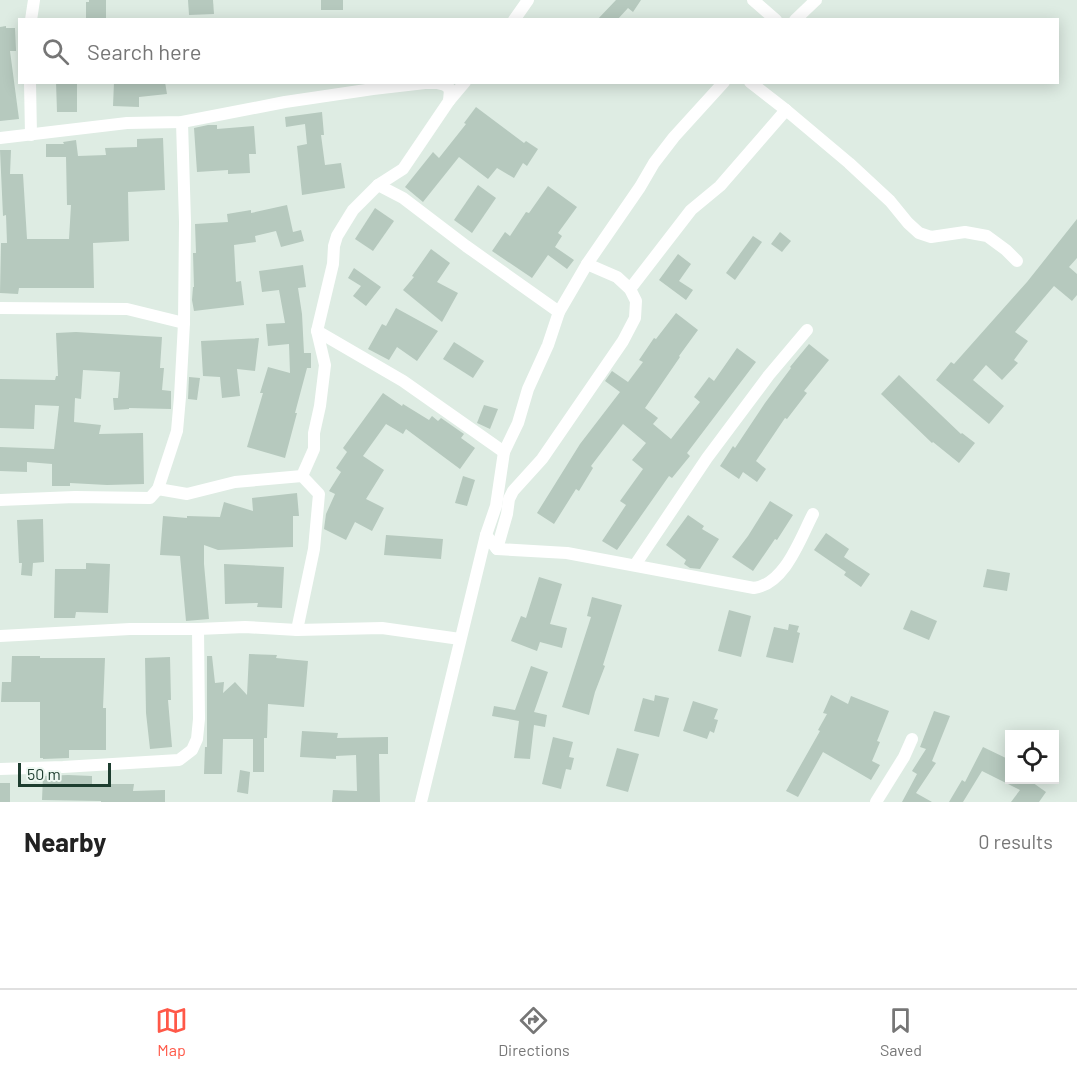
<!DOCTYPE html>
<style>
:root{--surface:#fff;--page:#f2f2f2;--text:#222;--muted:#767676;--line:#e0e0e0;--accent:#ff5848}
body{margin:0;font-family:Barlow,sans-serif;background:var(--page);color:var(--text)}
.controls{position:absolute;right:18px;bottom:18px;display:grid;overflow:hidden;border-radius:0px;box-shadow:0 3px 15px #0003}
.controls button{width:54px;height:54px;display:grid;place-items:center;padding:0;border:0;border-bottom:2px solid var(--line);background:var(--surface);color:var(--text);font:30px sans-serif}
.scale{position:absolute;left:18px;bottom:15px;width:93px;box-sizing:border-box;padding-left:6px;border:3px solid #1d3d2f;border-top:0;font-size:16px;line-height:21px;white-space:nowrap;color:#1d3d2f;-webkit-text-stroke:4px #eef8f2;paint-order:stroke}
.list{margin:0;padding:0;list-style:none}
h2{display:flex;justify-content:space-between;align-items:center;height:78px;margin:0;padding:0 24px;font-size:26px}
h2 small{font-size:20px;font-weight:400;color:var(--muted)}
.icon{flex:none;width:33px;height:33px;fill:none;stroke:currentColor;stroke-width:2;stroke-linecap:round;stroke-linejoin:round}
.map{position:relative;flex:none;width:1077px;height:802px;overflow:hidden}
.search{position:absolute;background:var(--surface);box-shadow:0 3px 15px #0003;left:18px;right:18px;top:18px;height:66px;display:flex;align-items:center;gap:15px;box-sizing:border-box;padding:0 21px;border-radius:0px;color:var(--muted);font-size:22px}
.sheet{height:186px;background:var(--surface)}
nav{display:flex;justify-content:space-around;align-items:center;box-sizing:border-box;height:84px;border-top:2px solid var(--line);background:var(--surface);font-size:16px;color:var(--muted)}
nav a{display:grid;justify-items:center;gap:3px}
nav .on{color:var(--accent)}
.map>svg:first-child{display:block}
.building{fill:#b6c9be}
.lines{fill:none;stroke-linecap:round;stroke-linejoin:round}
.minor{stroke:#fff;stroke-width:12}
</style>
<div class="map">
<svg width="1077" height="802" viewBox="0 0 1077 802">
<rect width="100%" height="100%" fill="#deece3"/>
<g class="building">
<path d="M89 0H106V20H86V2H89Z"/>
<path d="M188 0H213L214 14 189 15Z"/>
<rect x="321" y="0" width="22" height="10"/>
<path d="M616 0H641L633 12 628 8 617 20H597Z"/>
<path d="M6 26V28H15L16 51H10L19 119 0 121V27Z"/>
<path d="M56 82H77V112H57Z"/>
<path d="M114 82H165L167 94 139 97V107L113 106Z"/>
<path d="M476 107 524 143 526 141 538 149 527 166 523 163 514 178 497 168 488 179 459 157 423 202 405 187 433 152 439 158 466 124 464 123Z"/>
<path d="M322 112 324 135H321L325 165 341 163 345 188 302 195 297 146 307 144 305 124 286 127 285 117Z"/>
<path d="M208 125H217V129L254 126 256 154H249L250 173 228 174V170L197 172 194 128Z"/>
<path d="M163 138 165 190 128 192 129 241 93 243 94 288H19L18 294 0 293 1 243H7L6 215 3 216 0 150H11L10 174H23L27 239H69L71 205H67L66 157H46V144H64L63 142 76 140 78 156 106 155 105 148 137 147V139Z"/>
<path d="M478 185 496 198 472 233 454 220Z"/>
<path d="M548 186 577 207 558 233 562 236 555 247 574 260 567 269 548 255 532 278 492 251 505 232 510 236 526 212 529 213Z"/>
<path d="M287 205 293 232 301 230 304 241 281 247 276 231 255 236 256 242 234 245 236 282 241 281 244 305 194 311 192 300 193 287H194L193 253H196L195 224 228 222 227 214 251 210V213Z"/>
<path d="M375 208 394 221 373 251 355 239Z"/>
<path d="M1077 219V258L1069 267 1077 274V295L1072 301 1054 286 1015 332 1028 341 1014 360 1018 363 1002 380 986 365 973 380 1004 406 989 424 936 380 951 362 954 364 1027 282Z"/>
<path d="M780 232 791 241 782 252 771 244Z"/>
<path d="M753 236 762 242 735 280 726 273Z"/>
<path d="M431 249 450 263 437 282 458 293 442 322 403 290 414 277 412 276Z"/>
<path d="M678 254 691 264 679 281 693 290 686 300 659 280Z"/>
<path d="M303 265 306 287 298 288 302 314 304 353H311V368H307L295 413H297L285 458 247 447 263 393H260L268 367 290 373 289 344 268 346 266 324 285 323 279 290 262 292 259 271Z"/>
<path d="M354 268 381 287 366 306 353 296 361 286 348 278Z"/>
<path d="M396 308 438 331 417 361 397 347 389 360 368 349 382 324 386 326Z"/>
<path d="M676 313 698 330 679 356 680 357 645 408 658 418 653 424 671 439 700 402 694 397 709 377 714 381 737 348 756 362 687 453 690 456 672 478 669 476 617 550 602 541 626 505 620 501 643 469 632 460 646 443 623 424 591 466 593 468 579 491 576 489 554 524 537 513 580 444 620 392 605 381 612 371 628 382 643 362 639 360 654 338 656 339Z"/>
<path d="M76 332 162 337 160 368H164L162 390 171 391V409L129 408V409L114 410 113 398H118L120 372 83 370 81 399 75 398 74 422 101 425 99 434 143 433 144 484 107 485 70 483V486H52V464L27 462V472L0 471V447L54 449 59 406 35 405 34 429 0 428V379L55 380 56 376H58L56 333Z"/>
<path d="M259 338 255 371 237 369 240 396 222 398 220 377 203 376 201 341Z"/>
<path d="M454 342 484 361 473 378 443 359Z"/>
<path d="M809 344 829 360 804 391 807 393 787 419 785 418 756 461 766 469 757 482 743 472 739 479 720 466 733 446 735 448 765 403 791 368 790 367Z"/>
<path d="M899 375 961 434 962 433 975 443 959 463 933 442 932 443 881 394Z"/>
<path d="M189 377 200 378 197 400 188 399Z"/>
<path d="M383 393 402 406 403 404 429 420 432 416 438 421 441 418 464 434 461 438 475 448 460 469 406 429 403 434 386 424 363 456 384 470 366 499 384 508 372 531 355 522 346 540 324 529 326 514 335 494 329 491 341 472 336 468 347 452 343 448Z"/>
<path d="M484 405 498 409 490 429 477 423Z"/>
<path d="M463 476 475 480 467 506 455 503Z"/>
<path d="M297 493 299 516H293V547L218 550 204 545V564L209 619 186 621 180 556 160 555 163 516 187 518V516L220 517 224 502 253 511 252 498Z"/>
<path d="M770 501 793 515 777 540 775 539 753 571 732 557 748 536Z"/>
<path d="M688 515 704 526 702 529 719 539 700 569 690 568 684 564 686 560 666 545Z"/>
<path d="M43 519 44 562 33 563 32 576 21 575 22 563H19L17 520Z"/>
<path d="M826 533 849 549 844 557 870 574 861 587 844 575 846 572 814 550Z"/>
<path d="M386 535 443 539 441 559 384 555Z"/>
<path d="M86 563 110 564 108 613 76 612 75 618H54L55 569H86Z"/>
<path d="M224 564 284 567 282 608 257 607 258 603 225 604Z"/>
<path d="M987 569 1010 573 1007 591 983 587Z"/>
<path d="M539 577 562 584 550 624 567 628 562 648 540 642 537 651 511 641 521 616 526 618Z"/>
<path d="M592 597 622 605 603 665 605 666 595 692 589 715 562 707 591 617 587 616Z"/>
<path d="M729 610 751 616 741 657 718 651Z"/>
<path d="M911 610 937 621 929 640 903 629Z"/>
<path d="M789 624 799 626 797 632 800 633 793 663 766 657 774 627 788 630Z"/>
<path d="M249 654 277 655 276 658 308 661 304 707 268 704 267 738H264V772H253V739H223L222 774H204L205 747H207V656H212L215 683 224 682 223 693 235 682 247 695Z"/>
<path d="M12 656H40V658H105L103 708H106V750H69V758L43 759V758H40V702H1L2 682H11Z"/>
<path d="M170 657 171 700H168L172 747 150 749 146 713 145 658Z"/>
<path d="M531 666 548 672 534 712 547 715 545 727 534 725 530 759 514 758 519 721 492 716 494 706 515 710Z"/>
<path d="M655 695 669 698 659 737 634 731 643 698 654 701Z"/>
<path d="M831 695 848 704 851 696 889 711 877 741 880 742 872 761 880 765 871 780 823 752 798 797 786 791 820 731 818 730 827 714 823 713Z"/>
<path d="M693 701 718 709 714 719 718 720 714 733 710 731 707 739 683 731Z"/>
<path d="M934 711 950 716 932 761 936 763 916 793 932 802H902L917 774 912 771 926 749 920 747Z"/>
<path d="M302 731 338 733 337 738 388 737V754H379L380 802H332L333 790 357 791 356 755 336 756V759L300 757Z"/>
<path d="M553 737 573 742 569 757 574 758 571 770 566 769 561 789 542 784Z"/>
<path d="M983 747 1010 760V780H1029L1046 792 1039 802H1011L1020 790 982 771 963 802H949L962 780 965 782Z"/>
<path d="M617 748 639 754 628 792 606 786Z"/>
<path d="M240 770 250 772 248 794 237 792Z"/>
<path d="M68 775 92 776V784H134L133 791 165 790V802H101V801L42 800 43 776Z"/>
<rect x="0" y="783" width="10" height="19"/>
</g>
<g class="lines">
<g class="minor">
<path d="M753 0 776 20"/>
<path d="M31 20 34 0"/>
<path d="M514 20 528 0"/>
<path d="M795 20 816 0"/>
<path d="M30 82 31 135"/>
<path d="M750 82 786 110 849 163 890 201 908 223 919 233 931 237 965 232 987 236 1006 250 1017 261"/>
<path d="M0 138 127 123 182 122 285 102 373 89 425 83H437L445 85 450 89 449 101"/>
<path d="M378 185 403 198 466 246 559 312"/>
<path d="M630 289 691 210 720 186 786 110"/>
<path d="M0 308 127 309 184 323"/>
<path d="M317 331 403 381 504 452"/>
<path d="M158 489 177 431 180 397 184 323 185 222 182 122"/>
<path d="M0 500 75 497 150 498 158 489 187 494 235 482 302 476"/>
<path d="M486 535 497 549 567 553 754 588C785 584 800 539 813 514"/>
<path d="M497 549 507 514 509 499 513 491 542 459 623 341 635 318 636 301 630 289 617 277 587 264"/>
<path d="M635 565 707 458 769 375 807 330"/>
<path d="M297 630 314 549 319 494 302 476 314 449V433L320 406 325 365 317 331 333 264 334 246 337 236 353 210 378 185 403 169 449 101 465 82"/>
<path d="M0 636 130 629H198L245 627 297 630 382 628 460 639"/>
<path d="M0 769 63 767 179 760 192 750 197 739 199 719 198 629"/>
<path d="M421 802 486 535 496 506 504 452 518 423 528 389 548 345 559 312 587 264 640 187 654 163 674 137 724 82"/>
<path d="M876 802 904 757 912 739"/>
</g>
</g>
</svg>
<div class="controls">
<button><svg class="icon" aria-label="locate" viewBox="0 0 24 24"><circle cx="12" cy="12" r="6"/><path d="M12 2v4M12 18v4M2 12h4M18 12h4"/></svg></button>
</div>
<div class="scale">50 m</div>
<div class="search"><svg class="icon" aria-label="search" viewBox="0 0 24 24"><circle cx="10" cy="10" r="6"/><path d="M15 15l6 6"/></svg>Search here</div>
</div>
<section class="sheet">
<h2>Nearby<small>0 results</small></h2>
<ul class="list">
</ul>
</section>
<nav>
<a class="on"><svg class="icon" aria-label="map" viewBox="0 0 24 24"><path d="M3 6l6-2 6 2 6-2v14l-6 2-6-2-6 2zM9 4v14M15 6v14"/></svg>Map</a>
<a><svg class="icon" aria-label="directions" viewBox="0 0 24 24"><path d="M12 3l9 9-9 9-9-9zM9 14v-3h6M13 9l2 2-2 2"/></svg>Directions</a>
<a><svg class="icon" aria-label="saved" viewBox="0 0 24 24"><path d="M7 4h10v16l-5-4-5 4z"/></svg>Saved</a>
</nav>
